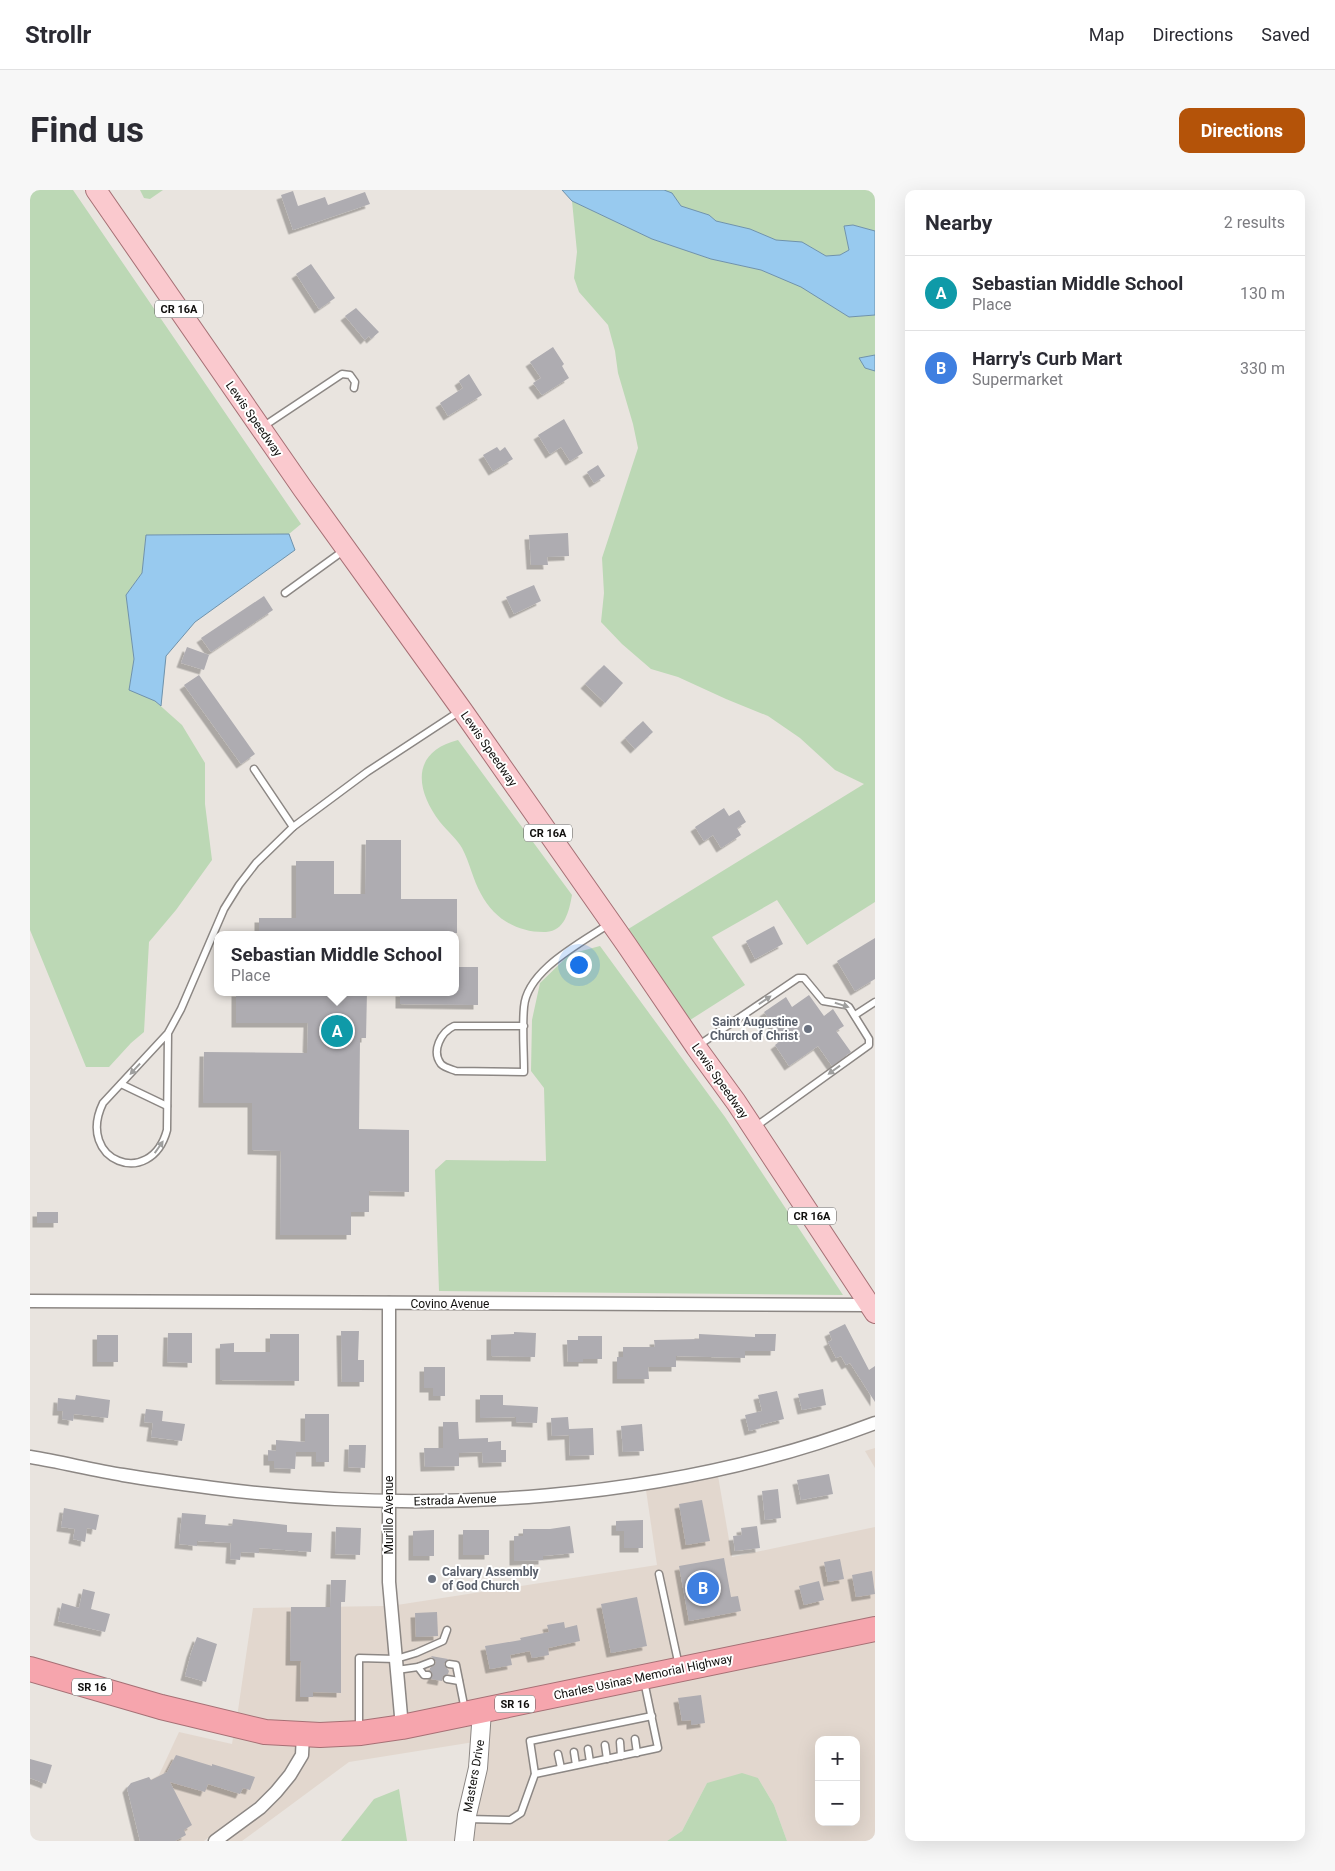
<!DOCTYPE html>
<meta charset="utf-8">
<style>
:root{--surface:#fff;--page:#f7f7f7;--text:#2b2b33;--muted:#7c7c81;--line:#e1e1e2;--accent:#b45309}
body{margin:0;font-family:Roboto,sans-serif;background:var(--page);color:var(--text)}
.controls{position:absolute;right:15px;bottom:15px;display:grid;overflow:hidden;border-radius:10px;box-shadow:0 5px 20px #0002}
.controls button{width:45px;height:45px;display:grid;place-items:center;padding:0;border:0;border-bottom:1px solid var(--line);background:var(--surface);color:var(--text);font:25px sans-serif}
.you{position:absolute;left:548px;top:774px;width:18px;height:18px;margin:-12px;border:4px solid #fff;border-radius:50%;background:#1a73e8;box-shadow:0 0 0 8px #1a73e833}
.badge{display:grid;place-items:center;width:32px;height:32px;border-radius:50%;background:var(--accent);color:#fff;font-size:16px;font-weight:700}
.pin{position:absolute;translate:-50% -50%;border:2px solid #fff;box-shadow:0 1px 5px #0006}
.popup{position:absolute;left:184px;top:741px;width:245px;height:65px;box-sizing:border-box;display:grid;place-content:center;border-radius:10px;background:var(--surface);filter:drop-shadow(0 1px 4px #0005);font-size:16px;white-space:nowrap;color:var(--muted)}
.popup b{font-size:19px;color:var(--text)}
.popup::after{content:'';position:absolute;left:50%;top:100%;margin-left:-10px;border:10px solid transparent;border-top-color:var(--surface)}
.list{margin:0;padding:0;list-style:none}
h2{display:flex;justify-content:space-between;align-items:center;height:65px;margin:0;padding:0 20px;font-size:21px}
h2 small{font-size:16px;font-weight:400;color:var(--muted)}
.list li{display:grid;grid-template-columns:32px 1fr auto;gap:15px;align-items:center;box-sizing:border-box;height:75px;padding:0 20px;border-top:1px solid var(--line)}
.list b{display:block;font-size:19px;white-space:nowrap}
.list p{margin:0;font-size:16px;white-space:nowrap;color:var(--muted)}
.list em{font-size:16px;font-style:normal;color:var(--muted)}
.map{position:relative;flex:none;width:845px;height:1651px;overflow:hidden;border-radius:10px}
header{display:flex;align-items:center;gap:30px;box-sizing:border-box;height:70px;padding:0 25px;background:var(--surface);border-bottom:1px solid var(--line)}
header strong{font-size:24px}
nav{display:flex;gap:28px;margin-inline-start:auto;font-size:18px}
.intro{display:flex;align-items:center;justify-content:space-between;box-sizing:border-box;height:120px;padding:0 30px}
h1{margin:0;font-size:35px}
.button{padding:12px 22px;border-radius:10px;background:var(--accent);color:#fff;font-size:18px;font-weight:700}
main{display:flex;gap:30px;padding:0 30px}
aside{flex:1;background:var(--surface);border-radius:10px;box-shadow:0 5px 20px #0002}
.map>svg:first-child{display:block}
.built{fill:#e2d7ce;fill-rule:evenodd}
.green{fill:#bcd8b5}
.water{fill:#98caef;stroke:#6f92ab}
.building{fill:#aeacb1;filter:url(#shadow)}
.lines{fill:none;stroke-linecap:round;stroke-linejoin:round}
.lane-casing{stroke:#8c8784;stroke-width:9}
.street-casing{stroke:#8c8784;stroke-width:15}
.secondary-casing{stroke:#8c8784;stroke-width:20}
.primary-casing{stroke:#a67075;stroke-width:22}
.highway-casing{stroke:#a67075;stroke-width:26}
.lane{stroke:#fff;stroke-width:6}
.street{stroke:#fff;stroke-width:12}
.secondary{stroke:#fff;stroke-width:18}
.primary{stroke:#fac9ce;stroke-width:20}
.highway{stroke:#f6a5ad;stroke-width:24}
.oneway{fill:#9f9f9e}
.worship-dot{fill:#6b7280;stroke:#fff;stroke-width:2}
.labels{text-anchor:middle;stroke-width:4;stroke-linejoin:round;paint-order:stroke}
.shield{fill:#fff;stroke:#585756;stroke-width:1}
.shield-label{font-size:11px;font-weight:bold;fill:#100f0d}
.street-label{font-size:12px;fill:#100f0d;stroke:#fff}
.worship-label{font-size:12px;font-weight:bold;fill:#5b616d;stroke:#fff;text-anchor:end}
</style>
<header>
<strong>Strollr</strong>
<nav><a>Map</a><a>Directions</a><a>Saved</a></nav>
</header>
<div class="intro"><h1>Find us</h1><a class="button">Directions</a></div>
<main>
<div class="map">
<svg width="845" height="1651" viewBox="0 0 845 1651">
<defs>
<filter id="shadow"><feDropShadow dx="-4.5" dy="4.5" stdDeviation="0" flood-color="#0004"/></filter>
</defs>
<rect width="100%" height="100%" fill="#e9e4df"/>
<g class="built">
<path d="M845 1258V1278L835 1261Z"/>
<path d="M688 1286 702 1367 845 1337V1432L378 1528 367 1415 627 1375 616 1300Z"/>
<path d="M354 1416 365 1531 290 1537 207 1527 223 1418Z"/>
<path d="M845 1447V1647L843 1651H757L744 1615 728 1588 677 1593 652 1641 637 1651H440L458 1527ZM789 1550H826V1632H789Z"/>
<path d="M445 1529 444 1552 319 1572 212 1651H196L233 1624 250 1608 265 1590 277 1569 279 1552Z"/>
<path d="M149 1542 202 1554 204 1542 266 1551 265 1563 255 1580 242 1597 226 1612 174 1651H114L107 1597 129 1585Z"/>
</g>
<g class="green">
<path d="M0 0H43L271 334 259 344 116 345 112 383 96 405 104 469 99 499 125 511 152 535 175 573V614L182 670 146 720 119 752 114 842 101 853 79 877H56L0 740Z"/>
<path d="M110 0H133L120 9 114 8Z"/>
<path d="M634 0H845V41L823 35 814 36 819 60 810 65 796 66 779 56 746 50 720 39 686 31 679 25 651 16 642 4Z"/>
<path d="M542 11 622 49 681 69 731 80 772 97 819 127 845 125V165L830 168 835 178 845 181V712L777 755 747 710 682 747 715 795 657 832 595 741 834 594 805 580 770 548 738 526 696 509 648 487 621 479 592 454 571 432 574 403 572 368 608 258 603 234 588 183 585 161 578 135 549 102 544 88 547 62Z"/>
<path d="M428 550 542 705C539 721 535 741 516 742 488 743 464 729 451 704 443 690 440 673 432 658 427 649 417 641 410 632 385 599 381 562 428 550Z"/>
<path d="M570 756 695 927 813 1105 409 1101 405 980 416 970 516 971 514 898 501 881 502 830 510 793 540 764Z"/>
<path d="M712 1583 728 1588 744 1615 757 1651H637L652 1641 677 1593Z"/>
<path d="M369 1599 377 1651H311L344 1609Z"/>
</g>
<g class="water">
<path d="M532 0H634L642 3 651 16 679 25 686 31 720 39 746 50 772 52 796 66 810 65 819 60 814 36 823 35 845 41V125L819 127 771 97 731 80 681 69 622 49 542 11Z"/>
<path d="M845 165V181L835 178 829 168Z"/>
<path d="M259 344 265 360 165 432 136 466 131 516 125 511 99 500 104 469 96 405 112 383 116 345Z"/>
</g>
<g class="building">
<path d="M263 1 268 16 295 7 298 15 335 2 340 14 263 40 251 5Z"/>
<path d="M281 74 305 108 289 119 266 84Z"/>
<path d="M326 118 349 142 341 149 339 146 335 150 315 126Z"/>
<path d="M523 157 534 174 532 176 539 188 512 205 503 193 511 188 500 172Z"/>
<path d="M439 184 452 205 418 226 410 213 433 198 429 191Z"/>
<path d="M534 229 553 263 540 271 531 257 520 264 508 245Z"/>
<path d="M467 257 470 261 475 257 483 269 463 281 453 265Z"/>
<path d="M568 275 575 286 564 293 557 282Z"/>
<path d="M538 343 539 366 517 367 518 375H501L499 345Z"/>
<path d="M504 395 511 411 484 424 476 407Z"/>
<path d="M234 406 243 420 181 462 171 448Z"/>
<path d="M157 457 179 465 174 480 151 473Z"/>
<path d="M574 475 593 493 575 513 555 494Z"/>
<path d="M169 485 225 564 211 574 154 495Z"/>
<path d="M613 531 623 542 605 559 595 548Z"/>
<path d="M694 618 699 626 709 620 716 632 707 638 711 645 691 658 683 645 674 651 665 637Z"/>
<path d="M336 650H371V709H427V743H395V745H229V728H266V671H304V704H335Z"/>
<path d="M744 736 753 754 725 769 716 751Z"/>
<path d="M845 748V789L825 801 807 771Z"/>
<path d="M426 777H448V815L370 814V802H426Z"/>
<path d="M206 802H337L336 848H330L329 939 379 940V1002L339 1001V1022H321V1045H250L251 961 222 960V913H173L174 862 277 863 278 833H206Z"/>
<path d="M779 805 794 826 803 819 814 836 806 841 821 862 802 876 788 856 759 876 745 855 753 849 734 822 756 807 762 817Z"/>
<rect x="7" y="1022" width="21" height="11"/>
<path d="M815 1134 839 1180 845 1176V1212L820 1173 816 1175 811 1166 806 1168 798 1152 802 1150 799 1142Z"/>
<path d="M311 1141H329L328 1170H334V1192H312Z"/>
<path d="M484 1142 506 1143 505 1167 461 1166V1145L484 1144Z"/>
<path d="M138 1143H162V1173L137 1172Z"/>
<path d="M240 1144H269V1191L190 1190V1154L204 1153V1162H240Z"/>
<path d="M669 1144 725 1147V1144H746L745 1161H715V1168L646 1166V1177H618L619 1189H587V1167H593V1157H625L624 1150 669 1149Z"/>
<rect x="67" y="1145" width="21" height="27"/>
<path d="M548 1146H572V1169H553V1172H538L537 1150H548Z"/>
<path d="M394 1177H415V1206H403V1198H394Z"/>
<path d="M793 1199 796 1215 772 1220 768 1204Z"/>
<path d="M747 1201 754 1229 730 1235 731 1238 719 1241 715 1225 732 1221 728 1205Z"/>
<path d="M46 1205 80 1210 78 1228 44 1224 43 1231 32 1229 33 1221H27L28 1208 45 1210Z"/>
<path d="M450 1205H473V1215L508 1217 507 1233 486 1232V1227L450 1228Z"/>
<path d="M116 1219 133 1221 132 1231 155 1234 152 1251 121 1247 123 1233 114 1232Z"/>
<path d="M275 1224H299V1272H286V1262H266L265 1279 244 1278V1271H238V1260L246 1261V1250L275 1252Z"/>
<path d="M538 1227 539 1239 563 1238 564 1265 540 1266 539 1245 522 1246 521 1228Z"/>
<path d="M413 1232H428L429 1249 458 1248V1252L471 1251V1260H476V1272L453 1273 452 1262 429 1263V1276L395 1277 394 1258H413Z"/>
<path d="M612 1234 614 1261 593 1262 591 1236Z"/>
<path d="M319 1255H336L335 1278 318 1277Z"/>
<path d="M799 1284 803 1304 771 1310 767 1290Z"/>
<path d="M748 1299 751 1328 735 1330 732 1301Z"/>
<path d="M672 1310 680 1351 656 1355 649 1314Z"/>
<path d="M34 1318 69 1325 66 1340 57 1338 55 1352 43 1349 45 1339 31 1337Z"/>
<path d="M152 1323 176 1325 175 1334 202 1336 203 1329 257 1335V1342L282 1343 281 1362 229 1358V1363L211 1362 210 1370 200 1369 201 1353 167 1351V1356L149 1354Z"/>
<path d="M613 1330V1358H594V1341H586V1331Z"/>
<path d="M540 1336 544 1363 513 1366V1370L484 1371V1346H493V1339H520Z"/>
<path d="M727 1336 730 1358 705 1361 703 1346 712 1345 711 1338Z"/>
<path d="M306 1337 331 1338 330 1365 305 1364Z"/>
<path d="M404 1340V1366H383V1341Z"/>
<rect x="433" y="1340" width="26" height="25"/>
<path d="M694 1368 701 1407 708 1406 711 1421 659 1431 649 1376Z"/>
<path d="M810 1369 814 1389 798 1392 794 1372Z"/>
<path d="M842 1381 845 1404 826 1407 822 1385Z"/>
<path d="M301 1390H316L315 1412H311V1503L283 1502V1507H270L271 1471H260L261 1417H300Z"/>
<path d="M789 1391 794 1410 774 1415 769 1396Z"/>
<path d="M53 1399 65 1402 61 1419 80 1424 75 1442 28 1431 32 1413 49 1418Z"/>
<path d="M607 1407 617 1456 581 1463 571 1414Z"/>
<path d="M407 1422 408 1446 386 1447 385 1423Z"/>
<path d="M534 1432 535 1438 547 1435 550 1451 518 1458 519 1465 502 1468 500 1461 480 1465 482 1475 460 1479 455 1456 491 1450 490 1448 519 1442 517 1435Z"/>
<path d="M167 1447 187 1454 176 1492 155 1486 161 1463Z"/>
<path d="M401 1466 418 1469 414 1474 419 1481 418 1484 413 1486 412 1491 401 1489 403 1485 400 1480V1478L405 1475 406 1472Z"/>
<path d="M671 1505 675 1533 661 1535V1530L652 1531 648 1508Z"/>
<path d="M146 1565 182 1576V1574L225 1587 220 1600 213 1598 210 1604 178 1594 175 1602 140 1592 162 1635 154 1640 156 1645 145 1651H110L97 1598 101 1593 119 1587 121 1590 137 1582Z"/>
<path d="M0 1569 22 1575 16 1594 0 1588Z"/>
</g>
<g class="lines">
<defs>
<g id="lane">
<path d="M234 236 312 184 320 185 325 192 324 198"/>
<path d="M255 403 313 361"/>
<path d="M224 579 263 637"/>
<path d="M825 825 845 812"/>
<path d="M494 836H424C411 842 401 861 411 874 415 878 421 879 426 881L494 882C494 861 492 838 494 817 497 780 551 753 579 734"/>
<path d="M138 843 137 940C121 1000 45 971 73 913L138 843 151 819 194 719 209 695 226 673 263 637 337 582 430 521"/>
<path d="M669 855 768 788H774L793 811 816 815 819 817 839 849V855L725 937"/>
<path d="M91 894 137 916"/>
<path d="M629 1384 649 1476"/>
<path d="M419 1474 426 1475 435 1520"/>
<path d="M388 1477 394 1485H398"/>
<path d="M367 1480 388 1477 401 1472"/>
<path d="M417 1489 429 1491"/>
<path d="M329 1539V1468L366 1469 386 1463 413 1451 417 1440"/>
<path d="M605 1549 607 1563"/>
<path d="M590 1552 591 1566"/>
<path d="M575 1555 577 1569"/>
<path d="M558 1559 560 1572"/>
<path d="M544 1562 546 1575"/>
<path d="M528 1564 531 1578"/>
<path d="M505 1584 500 1551 622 1526"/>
<path d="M437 1629 480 1630 491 1623 505 1584 628 1558 614 1491"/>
</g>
<g id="street">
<path d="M0 1111 840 1115"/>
<path d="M359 1113V1392L372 1537"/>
<path d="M0 1267C31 1272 62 1280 93 1285 123 1290 153 1294 183 1298 399 1326 641 1311 845 1233"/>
<path d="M185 1651 230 1618 246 1602 260 1585 272 1565 273 1544"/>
</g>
<path id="secondary" d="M434 1651 437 1625 448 1578 452 1521"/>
<path id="primary" d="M66 0 273 299 432 520 596 754 666 857 706 912 845 1123"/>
<path id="highway" d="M0 1479 131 1517 235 1542 290 1545 331 1543 372 1537 845 1439"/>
</defs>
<use href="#lane" class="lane-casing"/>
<use href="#street" class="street-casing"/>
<use href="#secondary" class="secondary-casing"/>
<use href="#primary" class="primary-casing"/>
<use href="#highway" class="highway-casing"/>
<use href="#lane" class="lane"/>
<use href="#street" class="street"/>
<use href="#secondary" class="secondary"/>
<use href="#primary" class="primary"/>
<use href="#highway" class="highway"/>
</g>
<defs><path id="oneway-solid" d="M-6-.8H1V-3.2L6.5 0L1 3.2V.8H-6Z" transform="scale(1.25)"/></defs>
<g class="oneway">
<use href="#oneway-solid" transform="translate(735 810) rotate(-34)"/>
<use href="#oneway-solid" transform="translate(812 815) rotate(17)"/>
<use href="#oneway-solid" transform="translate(105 879) rotate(133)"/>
<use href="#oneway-solid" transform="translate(804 880) rotate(144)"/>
<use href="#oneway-solid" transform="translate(129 957) rotate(-55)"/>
</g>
<g class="worship-dot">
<circle cx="778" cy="839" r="5"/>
<circle cx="402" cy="1389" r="5"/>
</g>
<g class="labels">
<g class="shield">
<rect x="125" y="110.5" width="48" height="17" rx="4"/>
<rect x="494" y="634.5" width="48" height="17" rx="4"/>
<rect x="758" y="1017.5" width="48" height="17" rx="4"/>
<rect x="42" y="1488.5" width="40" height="17" rx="4"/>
<rect x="465" y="1505.5" width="40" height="17" rx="4"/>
</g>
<g class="shield-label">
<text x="149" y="123">CR 16A</text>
<text x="518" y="647">CR 16A</text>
<text x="782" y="1030">CR 16A</text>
<text x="62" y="1501">SR 16</text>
<text x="485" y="1518">SR 16</text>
</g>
<g class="street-label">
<text transform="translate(224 229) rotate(55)" y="4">Lewis Speedway</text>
<text transform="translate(459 559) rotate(55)" y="4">Lewis Speedway</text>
<text transform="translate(690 891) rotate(55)" y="4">Lewis Speedway</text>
<text x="420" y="1118">Covino Avenue</text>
<text transform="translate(425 1310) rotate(-2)" y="4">Estrada Avenue</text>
<text transform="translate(359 1325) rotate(-90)" y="4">Murillo Avenue</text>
<text transform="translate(613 1487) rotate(-12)" y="4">Charles Usinas Memorial Highway</text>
<text transform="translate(444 1586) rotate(-80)" y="4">Masters Drive</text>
</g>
<g class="worship-label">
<text x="768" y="836">Saint Augustine<tspan x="768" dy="14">Church of Christ</tspan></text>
<text x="412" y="1386" text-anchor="start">Calvary Assembly<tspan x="412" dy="14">of God Church</tspan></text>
</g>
</g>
</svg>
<div class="controls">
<button>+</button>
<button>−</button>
</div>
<div class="you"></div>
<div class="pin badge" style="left:307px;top:841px;background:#0f9aa8">A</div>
<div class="popup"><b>Sebastian Middle School</b>Place</div>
<div class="pin badge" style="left:673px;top:1398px;background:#3f7fe0">B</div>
</div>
<aside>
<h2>Nearby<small>2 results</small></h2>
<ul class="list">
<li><span class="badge" style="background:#0f9aa8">A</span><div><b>Sebastian Middle School</b><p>Place</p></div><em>130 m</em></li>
<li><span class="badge" style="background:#3f7fe0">B</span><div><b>Harry's Curb Mart</b><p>Supermarket</p></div><em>330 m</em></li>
</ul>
</aside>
</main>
